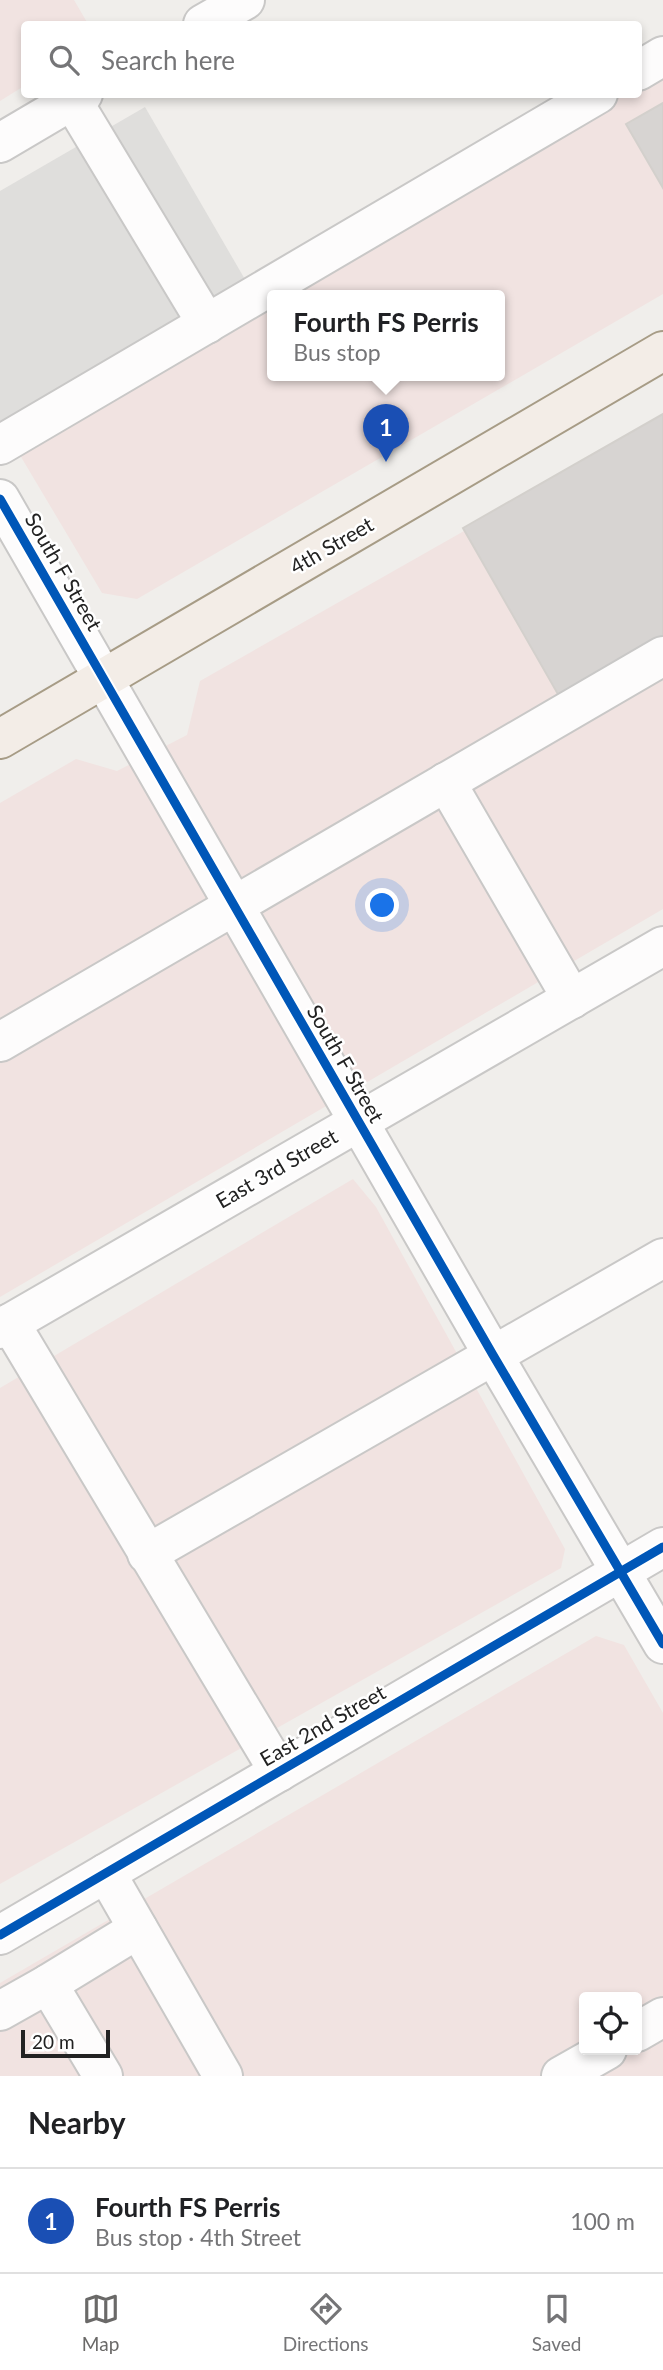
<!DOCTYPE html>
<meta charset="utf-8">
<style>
:root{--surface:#fff;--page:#f2f2f2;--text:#202124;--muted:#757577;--line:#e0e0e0;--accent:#6a6968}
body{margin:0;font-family:Lato,sans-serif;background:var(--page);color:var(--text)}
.controls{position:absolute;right:21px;bottom:21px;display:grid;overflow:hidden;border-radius:7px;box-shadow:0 4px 10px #0003}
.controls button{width:63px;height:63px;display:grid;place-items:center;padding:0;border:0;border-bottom:2px solid var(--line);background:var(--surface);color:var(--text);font:35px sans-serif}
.scale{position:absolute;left:21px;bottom:18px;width:89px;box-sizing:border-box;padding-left:7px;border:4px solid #222;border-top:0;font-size:19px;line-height:24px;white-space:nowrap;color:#222;-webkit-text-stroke:5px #fff;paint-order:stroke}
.you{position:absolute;left:383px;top:906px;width:24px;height:24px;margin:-18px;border:5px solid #fff;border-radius:50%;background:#1a73e8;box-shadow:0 0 0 10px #1a73e833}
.badge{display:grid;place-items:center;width:46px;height:46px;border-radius:50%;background:var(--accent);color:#fff;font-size:23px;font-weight:700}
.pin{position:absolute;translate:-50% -58px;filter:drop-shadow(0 2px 4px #0008)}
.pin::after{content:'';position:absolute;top:37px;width:24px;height:21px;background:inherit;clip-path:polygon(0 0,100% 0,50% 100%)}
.popup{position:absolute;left:267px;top:290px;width:238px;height:91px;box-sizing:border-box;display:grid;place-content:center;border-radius:7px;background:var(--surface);filter:drop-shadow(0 2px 5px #0005);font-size:23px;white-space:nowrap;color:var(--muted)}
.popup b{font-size:26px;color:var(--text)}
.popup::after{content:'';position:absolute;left:50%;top:100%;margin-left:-14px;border:14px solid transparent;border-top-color:var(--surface)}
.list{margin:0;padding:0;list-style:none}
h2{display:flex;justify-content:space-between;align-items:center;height:91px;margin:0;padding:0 28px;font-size:30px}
h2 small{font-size:23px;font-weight:400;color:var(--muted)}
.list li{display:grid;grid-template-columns:46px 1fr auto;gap:21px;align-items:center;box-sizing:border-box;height:105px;padding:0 28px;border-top:2px solid var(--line)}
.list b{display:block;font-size:26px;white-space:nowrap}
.list p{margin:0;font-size:23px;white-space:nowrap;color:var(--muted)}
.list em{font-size:23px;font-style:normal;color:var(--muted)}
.icon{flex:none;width:38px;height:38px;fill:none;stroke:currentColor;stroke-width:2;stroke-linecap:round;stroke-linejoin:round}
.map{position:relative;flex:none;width:663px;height:2076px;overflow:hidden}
.search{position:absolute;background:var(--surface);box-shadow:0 4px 10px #0003;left:21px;right:21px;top:21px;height:77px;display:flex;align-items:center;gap:18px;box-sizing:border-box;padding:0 24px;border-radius:7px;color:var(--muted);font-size:26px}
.sheet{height:196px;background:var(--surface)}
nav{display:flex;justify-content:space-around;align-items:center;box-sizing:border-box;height:98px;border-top:2px solid var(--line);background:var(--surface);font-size:19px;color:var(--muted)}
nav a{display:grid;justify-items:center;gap:4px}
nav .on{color:var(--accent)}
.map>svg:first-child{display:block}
.residential{fill:#dfdedc}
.commercial{fill:#f1e3e1;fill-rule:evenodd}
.building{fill:#d7d4d2;stroke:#d3d0cc;stroke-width:2}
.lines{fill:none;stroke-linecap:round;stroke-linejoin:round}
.minor-casing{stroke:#c9c8c7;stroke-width:42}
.major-casing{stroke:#a79c86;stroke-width:42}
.minor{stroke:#fdfcfc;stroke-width:38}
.major{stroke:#f3ede7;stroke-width:38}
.cycleway-casing{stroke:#fff;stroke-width:13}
.cycleway{stroke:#0057b8;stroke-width:9}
.labels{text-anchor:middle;stroke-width:5;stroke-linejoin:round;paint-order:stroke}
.street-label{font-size:21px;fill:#222;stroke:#fff}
</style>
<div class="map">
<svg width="663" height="2076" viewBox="0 0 663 2076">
<rect width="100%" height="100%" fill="#f0eeeb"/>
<path class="residential" d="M145 107 250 288 5 430 0 422V191Z"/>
<g class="commercial">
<path d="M0 0H74L88 24H24V86L0 101Z"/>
<path d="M663 44V294L137 599 102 593 5 430 577 95 638 94 639 58ZM272 296H500V376H272Z"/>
<path d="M663 418V909L0 1297V803L76 759 117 771 187 735 200 681Z"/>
<path d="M353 1179 376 1207 565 1549 561 1568 0 1884V1388Z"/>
<path d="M596 1636 624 1645 663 1713V2076H0V1983ZM584 1997H637V2050H584Z"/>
</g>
<g class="building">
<path d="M663 103V188L626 124Z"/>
<path d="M663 414V636L559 696 463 528Z"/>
</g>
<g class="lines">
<defs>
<g id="minor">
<path d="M203 24 245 0"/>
<path d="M638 71 663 56"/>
<path d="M72 100 207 324"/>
<path d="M0 143 83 94"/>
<path d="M0 445 598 94"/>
<path d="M0 499 493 1355 663 1644"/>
<path d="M446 782 572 999"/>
<path d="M0 1042 663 656"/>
<path d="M10 1323 279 1772"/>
<path d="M0 1329 663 946"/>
<path d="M147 1554 663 1258"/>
<path d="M106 1873 223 2076"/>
<path d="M0 1935 663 1547"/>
<path d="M48 1984 103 2076"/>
<path d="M0 2011 48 1984 138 1929"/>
<path d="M637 2032 663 2017"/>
<path d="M561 2076 607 2050"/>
</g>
<path id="major" d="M0 739 663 351"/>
</defs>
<use href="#minor" class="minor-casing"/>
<use href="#major" class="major-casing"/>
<use href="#minor" class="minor"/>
<use href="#major" class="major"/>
<defs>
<g id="cycleway">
<path d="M0 499 493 1355 663 1644"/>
<path d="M0 1935 663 1547"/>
</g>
</defs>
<use href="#cycleway" class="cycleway-casing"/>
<use href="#cycleway" class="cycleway"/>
</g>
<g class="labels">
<g class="street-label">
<text transform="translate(332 546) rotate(-30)" y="7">4th Street</text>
<text transform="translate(63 572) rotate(60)" y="7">South F Street</text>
<text transform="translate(345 1064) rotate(60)" y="7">South F Street</text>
<text transform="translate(277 1169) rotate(-30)" y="7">East 3rd Street</text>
<text transform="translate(323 1726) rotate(-30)" y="7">East 2nd Street</text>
</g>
</g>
</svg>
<div class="controls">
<button><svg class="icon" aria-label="locate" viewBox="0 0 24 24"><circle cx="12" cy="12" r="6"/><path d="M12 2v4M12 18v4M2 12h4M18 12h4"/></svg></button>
</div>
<div class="scale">20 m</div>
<div class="you"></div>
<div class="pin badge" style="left:386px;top:462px;background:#1a4fb4">1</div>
<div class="popup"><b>Fourth FS Perris</b>Bus stop</div>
<div class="search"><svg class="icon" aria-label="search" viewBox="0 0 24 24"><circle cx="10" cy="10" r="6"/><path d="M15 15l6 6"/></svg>Search here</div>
</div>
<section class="sheet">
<h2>Nearby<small></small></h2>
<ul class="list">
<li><span class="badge" style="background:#1a4fb4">1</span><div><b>Fourth FS Perris</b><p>Bus stop · 4th Street</p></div><em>100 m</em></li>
</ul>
</section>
<nav>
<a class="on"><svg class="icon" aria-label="map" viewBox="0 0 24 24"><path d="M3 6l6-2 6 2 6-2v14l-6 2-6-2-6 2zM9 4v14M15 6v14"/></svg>Map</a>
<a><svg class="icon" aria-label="directions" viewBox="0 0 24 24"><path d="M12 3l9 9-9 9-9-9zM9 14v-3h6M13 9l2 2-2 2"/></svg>Directions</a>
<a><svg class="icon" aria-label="saved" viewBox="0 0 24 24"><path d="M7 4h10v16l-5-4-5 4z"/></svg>Saved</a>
</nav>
